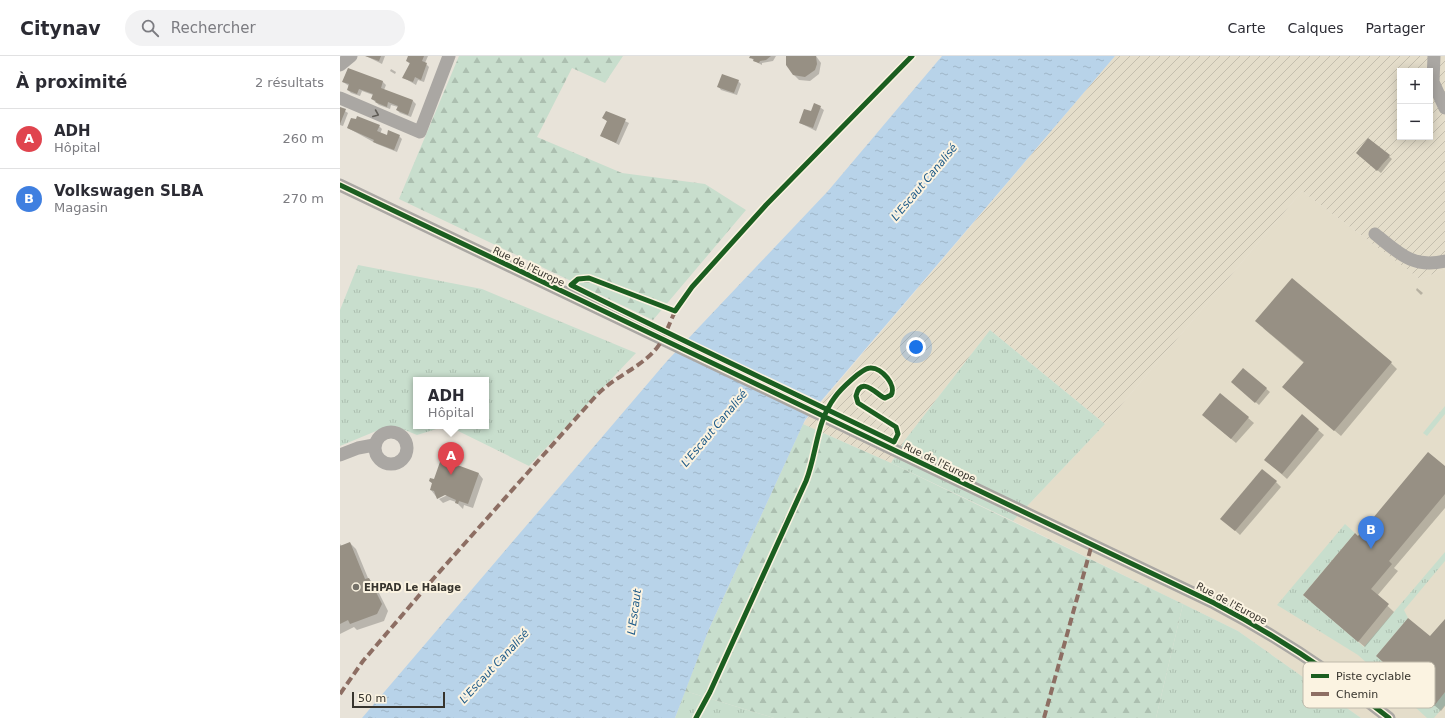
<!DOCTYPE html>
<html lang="fr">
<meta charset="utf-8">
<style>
:root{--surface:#fff;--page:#f2f2f3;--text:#2b2b33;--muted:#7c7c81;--line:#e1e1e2;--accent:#111827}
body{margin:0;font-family:"DejaVu Sans",sans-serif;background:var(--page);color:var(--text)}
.controls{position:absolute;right:12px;top:12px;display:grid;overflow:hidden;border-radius:0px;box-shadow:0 2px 10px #0003}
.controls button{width:36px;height:36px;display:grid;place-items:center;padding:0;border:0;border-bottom:1px solid var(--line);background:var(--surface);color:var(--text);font:20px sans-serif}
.scale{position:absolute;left:12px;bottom:10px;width:93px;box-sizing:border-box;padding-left:4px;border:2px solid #37342d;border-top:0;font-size:11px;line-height:14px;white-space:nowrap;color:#37342d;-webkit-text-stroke:3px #fbf3e1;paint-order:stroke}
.you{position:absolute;left:576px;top:291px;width:14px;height:14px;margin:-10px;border:3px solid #fff;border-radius:50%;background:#1a73e8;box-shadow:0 0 0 6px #1a73e833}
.badge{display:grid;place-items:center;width:26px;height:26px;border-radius:50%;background:var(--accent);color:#fff;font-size:13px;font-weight:700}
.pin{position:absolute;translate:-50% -33px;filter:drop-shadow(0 1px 2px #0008)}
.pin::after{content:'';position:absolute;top:21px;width:14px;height:12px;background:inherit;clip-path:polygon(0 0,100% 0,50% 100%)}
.popup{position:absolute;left:73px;top:321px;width:76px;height:52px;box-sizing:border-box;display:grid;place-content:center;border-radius:0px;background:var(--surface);filter:drop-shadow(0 1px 3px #0005);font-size:13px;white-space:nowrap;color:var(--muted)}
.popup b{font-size:15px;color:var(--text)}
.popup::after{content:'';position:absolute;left:50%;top:100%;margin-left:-8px;border:8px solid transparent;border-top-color:var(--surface)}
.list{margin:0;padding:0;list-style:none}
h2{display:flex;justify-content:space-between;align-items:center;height:52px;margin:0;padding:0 16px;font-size:17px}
h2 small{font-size:13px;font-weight:400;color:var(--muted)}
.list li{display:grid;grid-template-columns:26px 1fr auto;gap:12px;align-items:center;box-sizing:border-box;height:60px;padding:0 16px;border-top:1px solid var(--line)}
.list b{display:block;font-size:15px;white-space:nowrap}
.list p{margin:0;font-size:13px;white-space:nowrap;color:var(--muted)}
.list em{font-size:13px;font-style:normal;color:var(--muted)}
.icon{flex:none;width:22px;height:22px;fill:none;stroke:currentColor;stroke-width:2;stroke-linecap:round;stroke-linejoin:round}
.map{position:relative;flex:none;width:1105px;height:662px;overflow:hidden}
header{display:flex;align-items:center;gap:24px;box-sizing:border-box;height:56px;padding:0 20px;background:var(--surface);border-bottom:1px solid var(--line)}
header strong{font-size:19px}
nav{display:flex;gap:22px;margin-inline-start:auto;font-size:14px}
.search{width:280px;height:36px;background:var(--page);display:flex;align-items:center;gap:10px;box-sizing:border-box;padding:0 14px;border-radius:22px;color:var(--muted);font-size:15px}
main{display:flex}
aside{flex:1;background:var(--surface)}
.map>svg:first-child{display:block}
.built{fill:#e4ddca}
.industrial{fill:url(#industrial-furrows);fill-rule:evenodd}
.grass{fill:url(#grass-tufts)}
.forest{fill:url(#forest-firs)}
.water{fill:url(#water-ripples)}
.shadow{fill:#0003}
.building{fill:#979084}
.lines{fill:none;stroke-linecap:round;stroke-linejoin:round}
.minor{stroke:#aaa7a3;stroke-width:13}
.quiet{stroke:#8d6e63;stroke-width:4;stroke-dasharray:8 4;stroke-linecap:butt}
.cycleway-casing{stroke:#fbf3e1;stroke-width:8}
.cycleway{stroke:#1b5e20;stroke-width:5}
.oneway{stroke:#5f5c56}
.poi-dot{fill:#757169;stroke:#fbf3e1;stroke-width:1.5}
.labels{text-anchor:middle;stroke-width:4;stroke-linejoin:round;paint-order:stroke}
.street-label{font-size:10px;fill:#37342d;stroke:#fbf3e1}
.poi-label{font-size:10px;font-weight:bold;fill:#37342d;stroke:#fbf3e1;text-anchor:start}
.water-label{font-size:11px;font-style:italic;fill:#1d5a88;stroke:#fbf3e1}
.key{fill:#fbf3e1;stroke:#c0baab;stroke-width:1}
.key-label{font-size:11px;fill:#37342d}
</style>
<header>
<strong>Citynav</strong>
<div class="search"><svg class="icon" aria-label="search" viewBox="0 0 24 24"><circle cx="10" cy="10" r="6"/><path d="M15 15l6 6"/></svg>Rechercher</div>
<nav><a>Carte</a><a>Calques</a><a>Partager</a></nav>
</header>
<main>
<aside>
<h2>À proximité<small>2 résultats</small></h2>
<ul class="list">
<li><span class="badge" style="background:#e0444e">A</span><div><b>ADH</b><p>Hôpital</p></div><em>260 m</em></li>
<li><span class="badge" style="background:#3f7fe0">B</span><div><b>Volkswagen SLBA</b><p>Magasin</p></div><em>270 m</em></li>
</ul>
</aside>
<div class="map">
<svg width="1105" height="662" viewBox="0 0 1105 662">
<defs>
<pattern id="industrial-furrows" width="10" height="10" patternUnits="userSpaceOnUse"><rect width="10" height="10" fill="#e4ddca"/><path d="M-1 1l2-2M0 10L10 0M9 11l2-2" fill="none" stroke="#c4beae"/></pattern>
<pattern id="grass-tufts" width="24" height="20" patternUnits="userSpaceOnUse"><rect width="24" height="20" fill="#c8decd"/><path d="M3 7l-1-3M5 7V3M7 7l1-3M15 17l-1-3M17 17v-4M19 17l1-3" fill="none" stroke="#acbfb0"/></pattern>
<pattern id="forest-firs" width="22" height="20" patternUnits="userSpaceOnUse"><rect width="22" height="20" fill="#c8decd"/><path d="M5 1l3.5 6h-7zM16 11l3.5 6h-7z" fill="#acbfb0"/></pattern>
<pattern id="water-ripples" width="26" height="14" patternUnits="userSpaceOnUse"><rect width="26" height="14" fill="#b8d3e9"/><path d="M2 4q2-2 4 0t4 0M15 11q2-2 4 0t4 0" fill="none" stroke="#9fb6c8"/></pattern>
</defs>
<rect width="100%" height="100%" fill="#e8e3d9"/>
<path class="built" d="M962 135 1080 223 1105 213V662H1021L898 575 673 465 765 368Z"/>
<path class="industrial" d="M775 0H1105V213L1080 223 962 135 765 368 650 274 565 384 551 407 463 368ZM1060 15H1090V81H1060Z"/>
<g class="grass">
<path d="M18 209 142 233 296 297 189 410 108 370H146V324H76V370H106L77 379 55 370 41 373 0 390V254Z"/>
<path d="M650 274 765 368 673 465 551 407 565 384Z"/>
<path d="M1105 350V358L1087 380 1083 377Z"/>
<path d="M1005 468 1015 477 963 539 1024 591 1105 496V505L1064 554 1068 562 1036 600 1093 649 1105 636V649L1094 662H1087L1018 599 937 549Z"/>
<path d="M843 548 898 575 1021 662H816Z"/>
<path d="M345 635 434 662H335Z"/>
</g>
<g class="forest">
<path d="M119 0H283L265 27 232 12 197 81 282 117 365 128 406 154 313 264 59 143Z"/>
<path d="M463 368 551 407 843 548 816 662H434L345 635 369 573Z"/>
</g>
<path class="water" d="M602 0H775L465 364 369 573 335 662H22L327 305 488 135Z"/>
<g class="shadow">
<path d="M26 0H45L42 8Z"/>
<path d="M69 0H88L85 7 89 11 84 26 78 24 76 29 64 22 70 8 67 5Z"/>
<path d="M410 0H436L433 5 422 7V9L414 5Z"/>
<path d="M448 0H476L481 7 479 18 470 25 459 24 454 19Z"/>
<path d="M8 13 43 26 46 29 44 34 73 45 76 48 71 61 60 57 57 54 58 51 51 49 50 53 39 49 32 43 33 39 22 35 20 40 11 37 8 34 9 30 3 26Z"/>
<path d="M51 13 56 16 55 18 50 15Z"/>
<path d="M398 25 401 28 397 39 381 34 378 30Z"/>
<path d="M475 48 484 54 476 75 460 67 472 57Z"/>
<path d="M0 52 8 57 3 70 0 69Z"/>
<path d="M266 56 289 67 279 89 262 80 268 66 264 62Z"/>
<path d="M39 70 42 73 40 78 47 80H59L62 83 57 96 37 88 8 72Z"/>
<path d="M1029 83 1052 103 1041 117 1020 100Z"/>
<path d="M1077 232 1083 237 1081 239 1076 234Z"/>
<path d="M923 272 1051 307 1057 313 1001 380 943 331 964 307Z"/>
<path d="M903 313 930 336 919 349 896 329Z"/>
<path d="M880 338 914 367 896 387 863 359Z"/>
<path d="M962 360 984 379 947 423 930 408Z"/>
<path d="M1105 412V452L1054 512 1058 515 1037 540 1054 556 1025 591 971 546 1018 481Z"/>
<path d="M139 418 143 423 133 452 124 449 123 453 116 446 110 444 103 447 99 443 110 438 109 436 98 441V443L91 434 93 428 90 425Z"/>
<path d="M936 426 941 431 900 479 887 467Z"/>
<path d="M10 487 16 493 28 522 35 529 48 555 44 565 17 574 14 571 0 578V488L2 490Z"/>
<path d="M1105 565V650L1101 655 1037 600 1091 582Z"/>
</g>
<g class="building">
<path d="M25 0H41L39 5Z"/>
<path d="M68 0H84L82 5 87 7 81 24 75 21 73 26 62 22 70 7 66 5Z"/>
<path d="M410 0H431L426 4 420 5 419 7 413 5 414 3 409 2Z"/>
<path d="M446 0H476L477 8 475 14 465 21 453 19 446 9Z"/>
<path d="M8 12 43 25 41 32 73 44 68 59 56 54 58 50 48 46 47 51 35 46 36 45 31 43 33 38 19 33 17 38 7 34 9 28 2 26Z"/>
<path d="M382 18 399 24 394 37 377 31Z"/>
<path d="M474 47 481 50 473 72 459 67 464 53 471 55Z"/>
<path d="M0 51 6 53 0 68Z"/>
<path d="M266 55 286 63 276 87 260 80 267 65 262 62Z"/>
<path d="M17 60 40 69 37 75 47 79 48 74 60 79 54 94 33 86 34 84 7 72 11 62 16 63Z"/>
<path d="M1028 82 1050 99 1037 115 1016 97Z"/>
<path d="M952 222 1052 306 994 375 942 331 964 306 915 265Z"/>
<path d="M903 312 927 332 915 347 891 326Z"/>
<path d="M880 337 909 361 891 383 862 359Z"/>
<path d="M962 358 979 373 942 418 924 404Z"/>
<path d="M1088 396 1105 410V438L1049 505 1052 508 1031 533 1049 548 1018 586 963 539 1015 477 1018 480Z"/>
<path d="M101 403 139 417 128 448 119 445 118 448 115 447 116 444 105 439 97 443 94 435 90 434 92 427 89 425 90 422 94 423Z"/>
<path d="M922 413 937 425 895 475 880 463Z"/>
<path d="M10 486 25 523 29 522 42 548 37 558 10 568 8 564 0 568V490Z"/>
<path d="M1068 562 1090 580 1105 563V636L1094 650 1036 600Z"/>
</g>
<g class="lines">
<g class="minor">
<path d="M1094 0 1093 26 1105 52"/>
<path d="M0 9 11 0"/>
<path d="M0 42 80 76 109 0"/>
<path d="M0 129 874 547C939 581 992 616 1049 662"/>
<path d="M1035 178C1058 196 1072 213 1105 205"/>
<circle cx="51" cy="392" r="16"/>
<path d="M0 399 18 392 34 389"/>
</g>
<g class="quiet">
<path d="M0 638 23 605 94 522 255 341C273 321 299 313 316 293 326 281 329 266 337 252"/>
<path d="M704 662 752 488"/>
</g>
<defs>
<g id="cycleway">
<path d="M0 129 874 547C939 581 992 616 1049 662"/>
<path d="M356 662 370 636 466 425C477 397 476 366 495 341 500 334 522 312 530 312 542 311 557 330 551 339L545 342C538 340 521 318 516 340L518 347 556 371 558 378 554 386C446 333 338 283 231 229L238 223 249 222 335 255 352 231 426 149 572 0"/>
</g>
</defs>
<use href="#cycleway" class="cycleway-casing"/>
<use href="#cycleway" class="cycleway"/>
</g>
<defs><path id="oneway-chevron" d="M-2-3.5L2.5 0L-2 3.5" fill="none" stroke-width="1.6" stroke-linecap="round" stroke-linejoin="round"/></defs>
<use class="oneway" href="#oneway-chevron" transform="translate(36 58) rotate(23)"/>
<circle class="poi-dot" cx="16" cy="531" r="4"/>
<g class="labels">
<g class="street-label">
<text transform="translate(189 210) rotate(26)" y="4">Rue de l'Europe</text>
<text transform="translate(600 406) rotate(26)" y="4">Rue de l'Europe</text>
<text transform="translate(892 547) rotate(28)" y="4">Rue de l'Europe</text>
</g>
<g class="poi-label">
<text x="24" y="535">EHPAD Le Halage</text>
</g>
<g class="water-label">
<text transform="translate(584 126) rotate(-50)" y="4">L'Escaut Canalisé</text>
<text transform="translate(374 372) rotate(-50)" y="4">L'Escaut Canalisé</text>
<text transform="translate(294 556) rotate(-82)" y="4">L'Escaut</text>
<text transform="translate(154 610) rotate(-47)" y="4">L'Escaut Canalisé</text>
</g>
</g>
<rect x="963" y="606" width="132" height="46" rx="6" class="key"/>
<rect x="971" y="618" width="18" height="4" fill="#1b5e20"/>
<rect x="971" y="636" width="18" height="4" fill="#8d6e63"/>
<g class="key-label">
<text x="996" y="624">Piste cyclable</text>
<text x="996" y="642">Chemin</text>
</g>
</svg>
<div class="controls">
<button>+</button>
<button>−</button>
</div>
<div class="scale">50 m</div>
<div class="you"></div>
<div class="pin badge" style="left:111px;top:419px;background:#e0444e">A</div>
<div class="popup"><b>ADH</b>Hôpital</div>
<div class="pin badge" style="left:1031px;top:493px;background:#3f7fe0">B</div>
</div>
</main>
